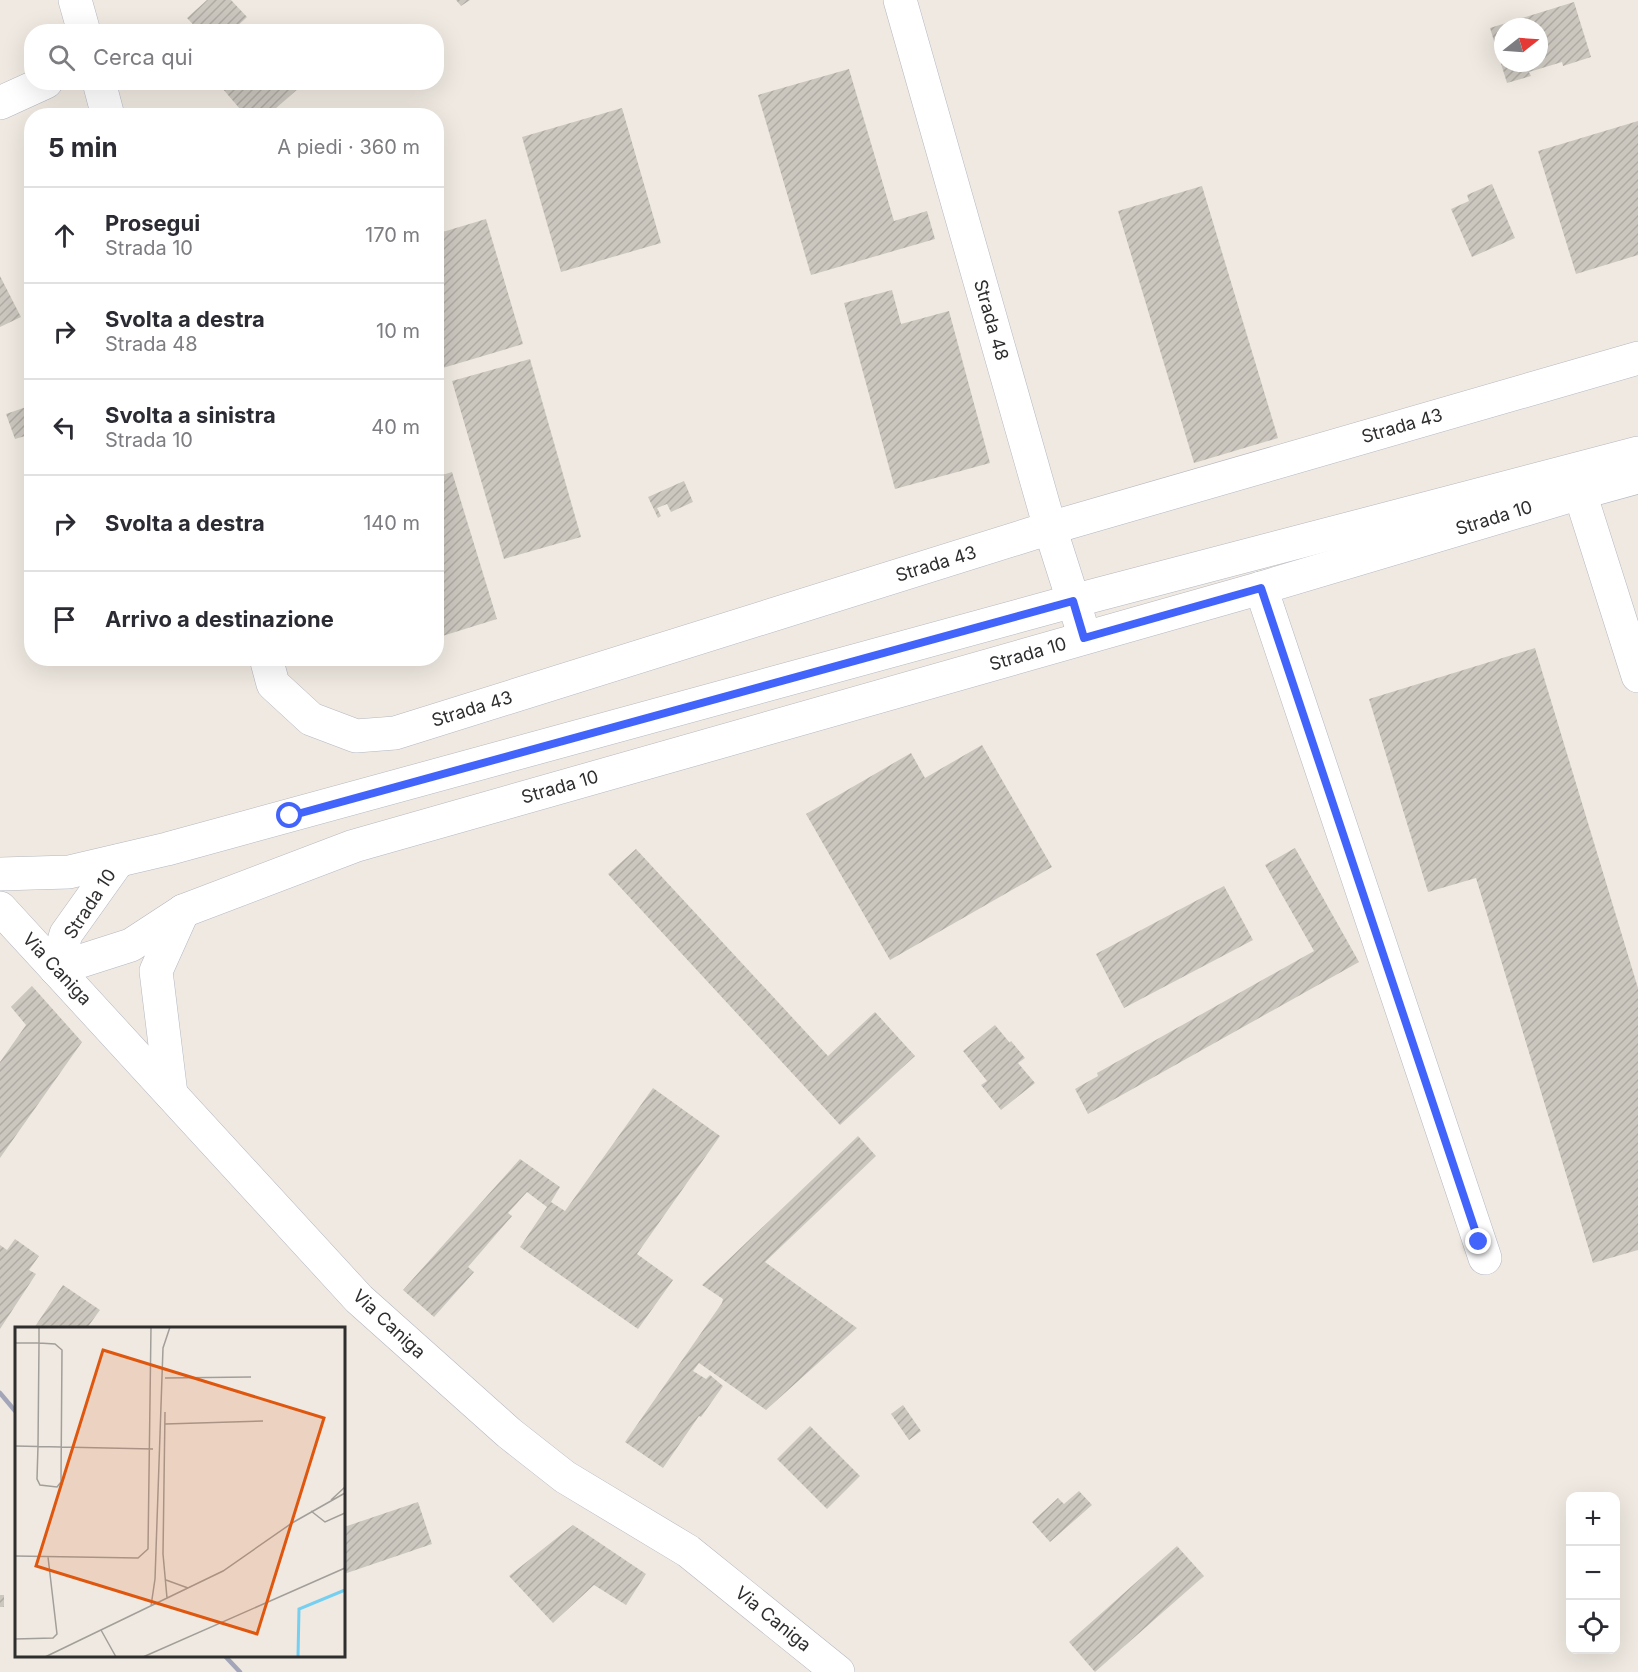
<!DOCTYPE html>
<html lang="it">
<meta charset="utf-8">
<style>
:root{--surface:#fff;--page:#f7f7f7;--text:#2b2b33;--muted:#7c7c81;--line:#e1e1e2}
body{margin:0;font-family:Inter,sans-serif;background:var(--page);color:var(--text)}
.controls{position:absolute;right:18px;bottom:18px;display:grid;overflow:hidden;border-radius:12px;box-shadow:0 6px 24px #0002}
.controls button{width:54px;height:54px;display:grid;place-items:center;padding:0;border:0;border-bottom:2px solid var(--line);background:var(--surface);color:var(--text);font:30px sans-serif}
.compass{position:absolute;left:1494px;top:18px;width:54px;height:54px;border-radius:50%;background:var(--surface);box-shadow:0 6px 24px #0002;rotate:73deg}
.stop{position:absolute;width:18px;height:18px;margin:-14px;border:4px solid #4264fb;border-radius:50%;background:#fff}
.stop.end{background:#4264fb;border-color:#fff;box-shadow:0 2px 6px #0008}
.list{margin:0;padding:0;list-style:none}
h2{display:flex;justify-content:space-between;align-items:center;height:78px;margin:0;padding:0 24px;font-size:26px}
h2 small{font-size:20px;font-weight:400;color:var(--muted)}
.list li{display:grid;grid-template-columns:39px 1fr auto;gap:18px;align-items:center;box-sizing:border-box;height:96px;padding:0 24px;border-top:2px solid var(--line)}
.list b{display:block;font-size:22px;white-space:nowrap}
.list p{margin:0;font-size:20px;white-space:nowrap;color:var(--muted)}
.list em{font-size:20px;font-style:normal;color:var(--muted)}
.icon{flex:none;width:33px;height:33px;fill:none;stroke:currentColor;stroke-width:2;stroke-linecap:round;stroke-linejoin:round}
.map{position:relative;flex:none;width:1638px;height:1672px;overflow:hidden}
.search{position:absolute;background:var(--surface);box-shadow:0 6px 24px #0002;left:24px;top:24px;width:420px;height:66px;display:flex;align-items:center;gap:15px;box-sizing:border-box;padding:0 21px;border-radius:24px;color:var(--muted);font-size:22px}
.panel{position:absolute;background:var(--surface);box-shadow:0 6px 24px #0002;left:24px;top:108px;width:420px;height:558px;border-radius:24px}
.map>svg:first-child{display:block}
.building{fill:url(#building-hatch);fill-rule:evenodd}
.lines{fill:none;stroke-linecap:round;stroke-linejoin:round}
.minor-casing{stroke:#b4b7c1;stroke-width:34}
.minor{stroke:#fff;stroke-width:33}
.rail{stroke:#a3a6b8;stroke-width:4.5}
.route{stroke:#4264fb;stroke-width:8}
.labels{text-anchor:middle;stroke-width:6;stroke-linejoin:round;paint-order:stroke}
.street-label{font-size:18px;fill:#2e2e2e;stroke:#fff}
.inset-river{fill:none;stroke:#75cff0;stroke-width:3}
.inset-road{fill:none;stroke:#a29e99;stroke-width:1.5}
.view{fill:#df570e;fill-opacity:0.15;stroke:#df570e;stroke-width:3}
.inset-edge{fill:none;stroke:#2e2e2e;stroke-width:3}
</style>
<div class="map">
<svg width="1638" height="1672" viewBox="0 0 1638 1672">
<defs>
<pattern id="building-hatch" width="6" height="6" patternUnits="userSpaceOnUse" patternTransform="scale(1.5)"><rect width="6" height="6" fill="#cbc7bf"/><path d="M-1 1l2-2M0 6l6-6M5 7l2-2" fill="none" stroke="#afaba4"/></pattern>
</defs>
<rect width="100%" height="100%" fill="#efe9e1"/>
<g class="building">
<path d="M207 0H231L247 17 231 32H200L187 18Z"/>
<path d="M456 0H470L461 6Z"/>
<path d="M1574 2 1591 57 1563 66 1562 62 1529 72 1531 76 1507 83 1490 28ZM1503 27H1539V63H1503Z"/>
<path d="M849 69 894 221 927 211 935 239 811 275 758 95Z"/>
<path d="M229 82H295L299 88 267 116H246L222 88Z"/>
<path d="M622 108 661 243 561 272 522 137Z"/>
<path d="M1638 121V255L1576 274 1538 151Z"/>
<path d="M1492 184 1515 238 1472 257 1451 209 1469 201 1467 195Z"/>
<path d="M1202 186 1278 438 1194 463 1118 211Z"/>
<path d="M486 219 523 344 436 370V234Z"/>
<path d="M0 276 21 317 0 327Z"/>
<path d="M892 290 901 324 949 311 990 463 895 489 844 303Z"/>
<path d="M530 359 581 537 504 559 452 381Z"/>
<path d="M32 405V434L15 439 6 414Z"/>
<path d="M452 472 497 619 436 638V477Z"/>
<path d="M684 481 693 502 671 512 667 504 657 508 661 516 658 518 648 497Z"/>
<path d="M1535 648 1638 988V1250L1593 1263 1476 878 1428 892 1369 699Z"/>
<path d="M982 745 1052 867 890 960 806 814 911 753 925 778Z"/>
<path d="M1295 848 1359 962 1088 1114 1075 1089 1098 1076 1097 1073 1314 951 1265 865Z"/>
<path d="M636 849 828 1056 875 1012 915 1056 840 1125 608 874Z"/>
<path d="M1224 886 1253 940 1124 1008 1096 954Z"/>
<path d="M32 986 82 1042 0 1158V1062L26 1025 11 1007Z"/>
<path d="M995 1025 1010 1043 1011 1041 1025 1058 1018 1063 1035 1083 1001 1110 981 1085 987 1081 963 1051Z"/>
<path d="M653 1088 720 1136 637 1254 673 1280 638 1329 520 1247 547 1207 527 1192 508 1213 512 1216 468 1267 474 1272 434 1317 403 1290 520 1159 560 1187 551 1202 565 1211Z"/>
<path d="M858 1136 876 1156 765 1262 857 1328 766 1410 699 1363 693 1371 706 1379 710 1375 723 1386 701 1417 699 1416 663 1468 625 1442 722 1303 723 1299 702 1285Z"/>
<path d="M15 1239 39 1256 29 1270 36 1274 0 1329V1245L7 1250Z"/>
<path d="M63 1285 100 1310 87 1328H70L67 1326 65 1328H34Z"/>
<path d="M903 1405 921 1431 909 1440 891 1414Z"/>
<path d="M810 1426 860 1476 827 1509 777 1459Z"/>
<path d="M1079 1491 1092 1505 1050 1542 1032 1522 1058 1498 1064 1504Z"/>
<path d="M418 1502 432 1544 344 1574V1527Z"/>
<path d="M573 1525 646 1574 626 1605 594 1585 553 1623 509 1576Z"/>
<path d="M1177 1546 1204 1576 1095 1672 1069 1642Z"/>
<rect x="0" y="1595" width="4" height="12"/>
</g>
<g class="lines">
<defs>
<g id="minor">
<path d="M75 0 84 32"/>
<path d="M900 0 1050 528 1080 622"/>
<path d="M99 82 108 116"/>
<path d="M0 103 46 82"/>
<path d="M1580 493 1638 676"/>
<path d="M1261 588 1485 1258"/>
<path d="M266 658 273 684 311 719 356 736 395 733 1050 528 1638 358"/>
<path d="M0 874 69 872 167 849 1073 601 1638 453"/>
<path d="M0 908 359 1299 509 1433 565 1477 688 1551 838 1672"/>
<path d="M56 969 131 945 183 911 354 846 1261 588 1580 493 1638 477"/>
<path d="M56 969 66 934 118 861"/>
<path d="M171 1094 156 971 183 911"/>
</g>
</defs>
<use href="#minor" class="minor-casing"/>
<use href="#minor" class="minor"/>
<g class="rail">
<path d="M0 1393 16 1412"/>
<path d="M225 1656 240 1672"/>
</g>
</g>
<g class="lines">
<path class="route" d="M290 816 1073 601 1084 638 1261 588 1479 1242"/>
</g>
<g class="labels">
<g class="street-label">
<text transform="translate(991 320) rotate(74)" y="6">Strada 48</text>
<text transform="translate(1402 426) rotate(-16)" y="6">Strada 43</text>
<text transform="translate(1494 518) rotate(-17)" y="6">Strada 10</text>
<text transform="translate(936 564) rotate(-17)" y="6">Strada 43</text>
<text transform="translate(1028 654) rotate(-16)" y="6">Strada 10</text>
<text transform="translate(472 709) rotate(-17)" y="6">Strada 43</text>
<text transform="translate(560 787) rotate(-16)" y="6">Strada 10</text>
<text transform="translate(90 904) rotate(-57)" y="6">Strada 10</text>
<text transform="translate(57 969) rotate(47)" y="6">Via Caniga</text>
<text transform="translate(389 1324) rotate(43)" y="6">Via Caniga</text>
<text transform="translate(773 1619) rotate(39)" y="6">Via Caniga</text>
</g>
</g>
<g transform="translate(15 1327)">
<rect width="330" height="330" fill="#efe9e1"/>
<path class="inset-river" d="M283 330 284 282 330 263"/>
<path class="inset-road" d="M0 16H24L40 17 47 23 46 155 42 160 25 158 22 152 23 119 24 16V0M150 51 236 50M150 85 148 227 152 271M150 97 248 94M0 119 138 122M316 173 330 160M296 184 310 195 330 186M0 229 123 231 133 222 136 0M151 253 173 261M136 279 140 252 148 21 155 0M86 303 101 330M0 312 38 311 42 307 33 230M30 330 208 244 277 196 330 166M128 330 330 241"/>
<path class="view" d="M88 23 309 91 242 307 21 239Z"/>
<rect width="330" height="330" class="inset-edge"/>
</g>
</svg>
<div class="controls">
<button>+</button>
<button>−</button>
<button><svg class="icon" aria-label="locate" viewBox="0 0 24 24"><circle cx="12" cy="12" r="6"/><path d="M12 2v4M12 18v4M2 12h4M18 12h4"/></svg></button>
</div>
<svg class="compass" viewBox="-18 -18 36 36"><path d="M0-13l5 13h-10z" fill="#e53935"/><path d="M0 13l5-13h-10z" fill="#7c7c81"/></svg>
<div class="stop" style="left:290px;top:816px"></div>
<div class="stop end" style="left:1479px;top:1242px"></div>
<div class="search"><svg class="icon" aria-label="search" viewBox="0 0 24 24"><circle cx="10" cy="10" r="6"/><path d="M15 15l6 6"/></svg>Cerca qui</div>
<section class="panel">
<h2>5 min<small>A piedi · 360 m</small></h2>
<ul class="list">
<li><svg class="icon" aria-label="ahead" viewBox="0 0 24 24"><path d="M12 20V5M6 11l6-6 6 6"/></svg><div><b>Prosegui</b><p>Strada 10</p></div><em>170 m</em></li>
<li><svg class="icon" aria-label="right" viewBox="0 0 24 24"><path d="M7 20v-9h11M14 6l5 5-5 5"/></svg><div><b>Svolta a destra</b><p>Strada 48</p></div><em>10 m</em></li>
<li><svg class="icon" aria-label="left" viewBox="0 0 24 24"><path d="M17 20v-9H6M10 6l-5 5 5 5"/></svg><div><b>Svolta a sinistra</b><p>Strada 10</p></div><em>40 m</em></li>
<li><svg class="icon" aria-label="right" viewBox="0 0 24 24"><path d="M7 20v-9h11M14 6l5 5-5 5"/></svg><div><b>Svolta a destra</b></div><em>140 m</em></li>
<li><svg class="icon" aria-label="arrive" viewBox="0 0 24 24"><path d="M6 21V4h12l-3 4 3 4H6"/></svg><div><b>Arrivo a destinazione</b></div></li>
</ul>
</section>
</div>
